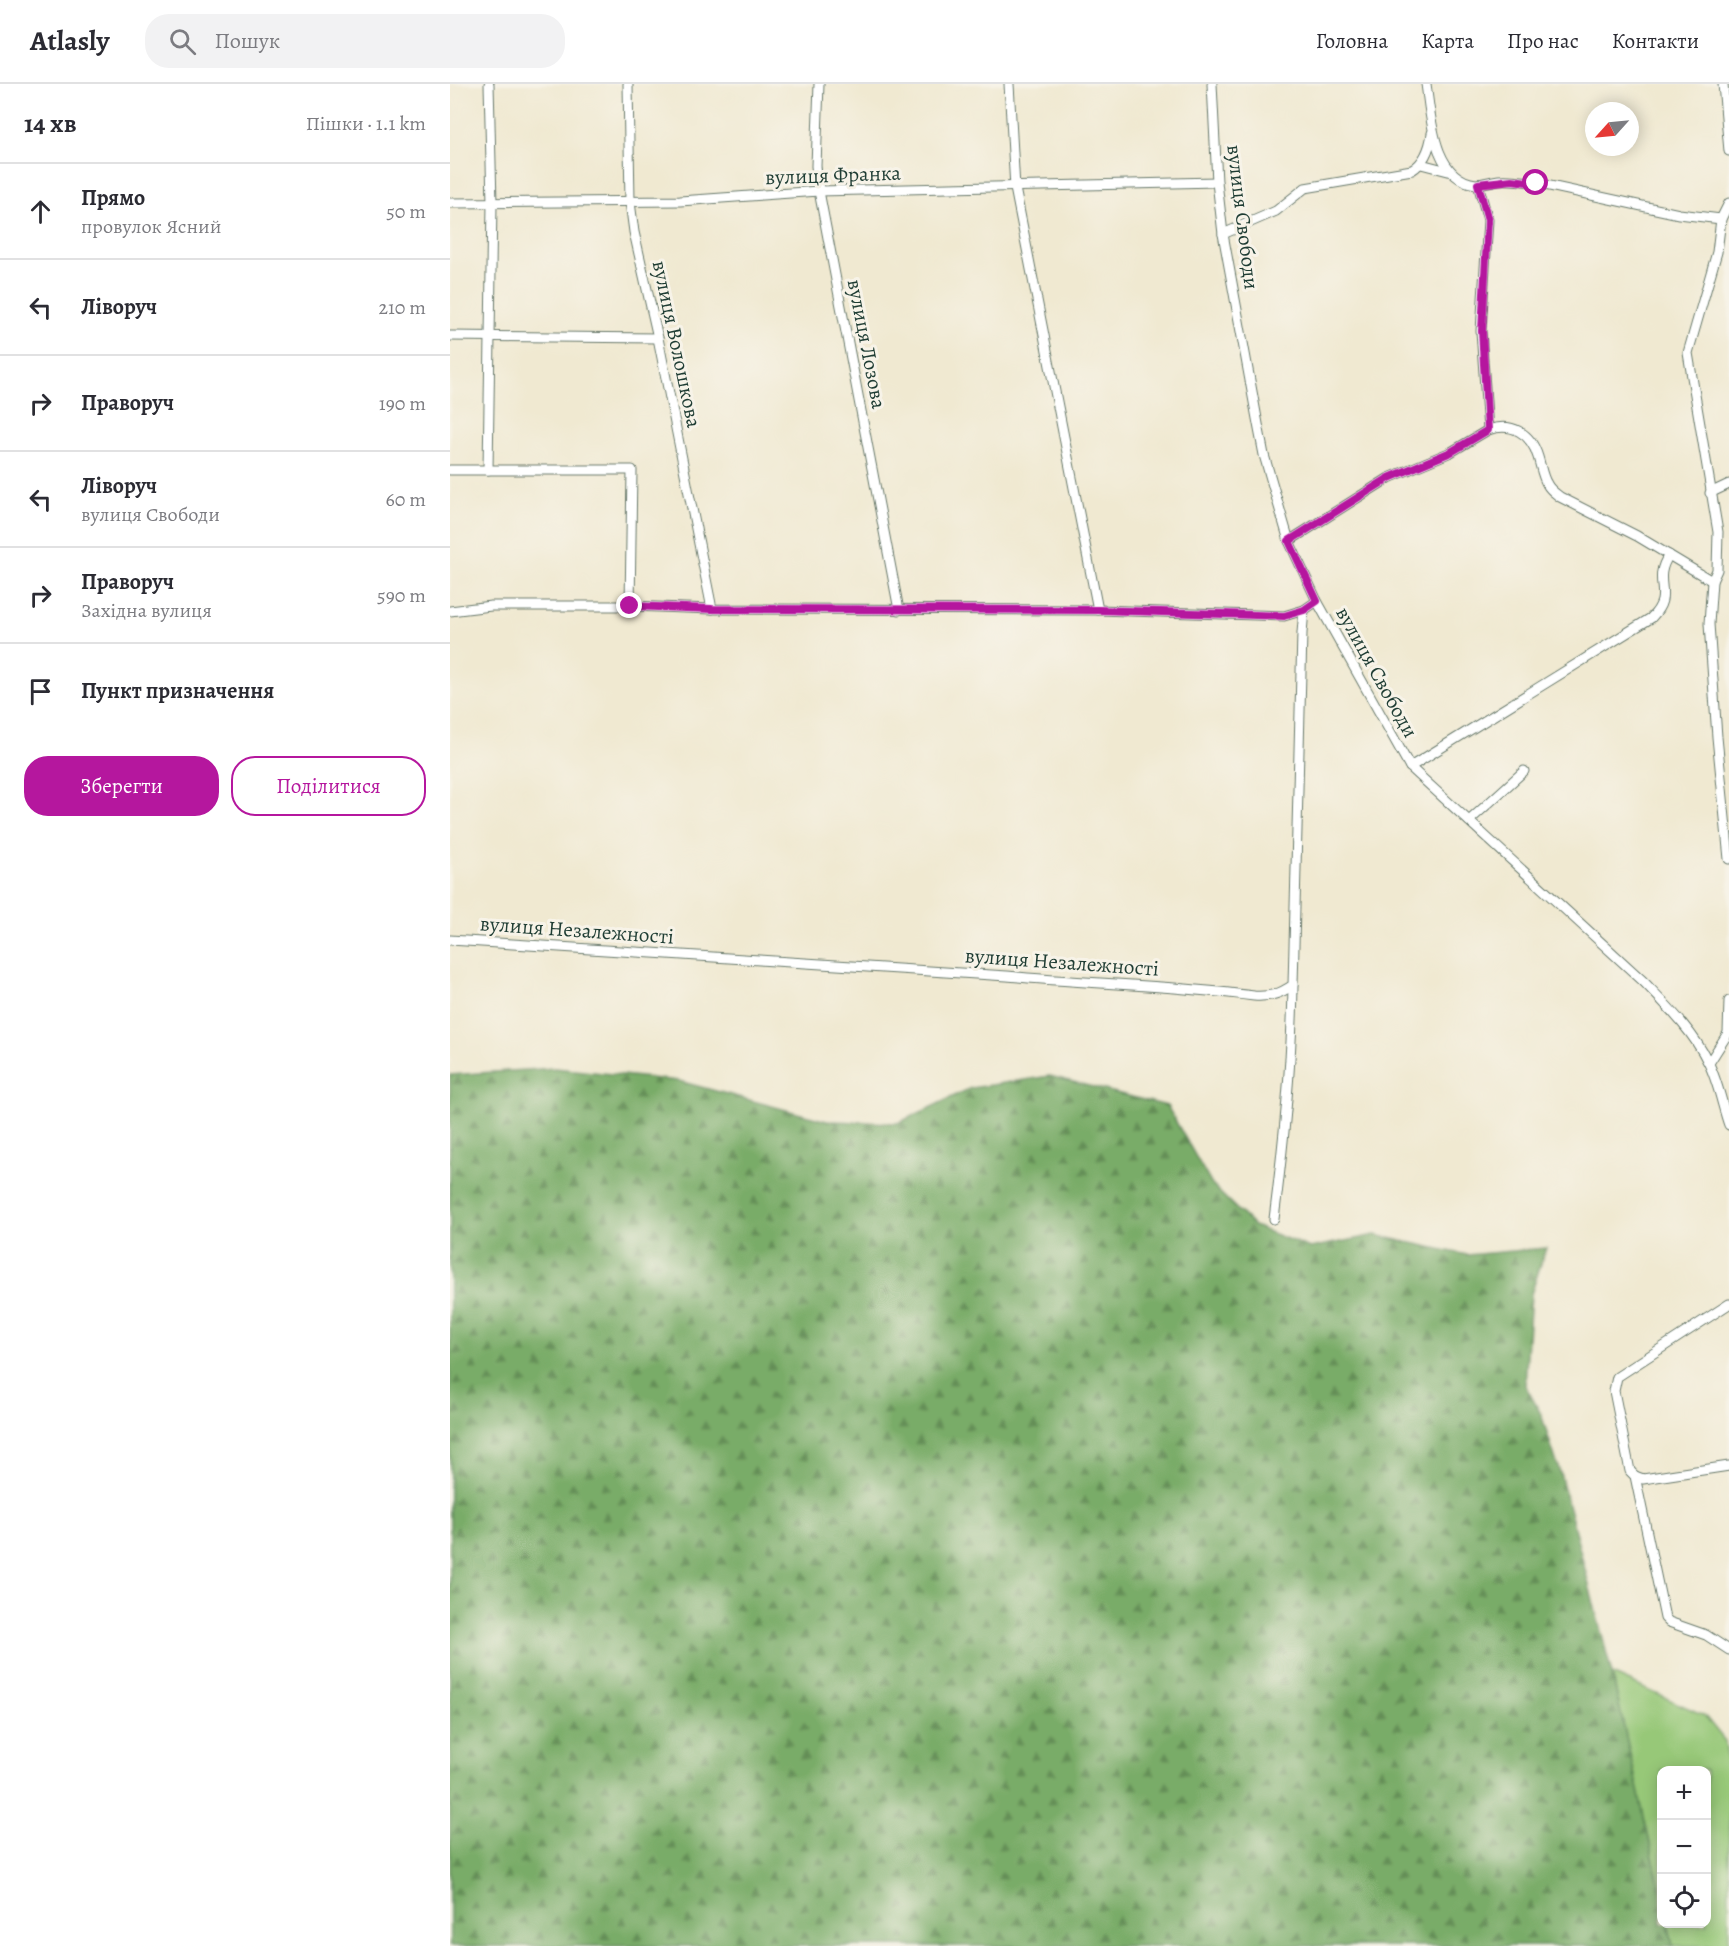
<!DOCTYPE html>
<html lang="uk">
<meta charset="utf-8">
<style>
:root{--surface:#fff;--page:#f2f2f3;--text:#2b2b33;--muted:#7c7c81;--line:#e1e1e2;--accent:#b5179e}
body{margin:0;font-family:Alegreya,serif;background:var(--page);color:var(--text)}
.controls{position:absolute;right:18px;bottom:18px;display:grid;overflow:hidden;border-radius:12px;box-shadow:0 3px 15px #0003}
.controls button{width:54px;height:54px;display:grid;place-items:center;padding:0;border:0;border-bottom:2px solid var(--line);background:var(--surface);color:var(--text);font:30px sans-serif}
.compass{position:absolute;left:1135px;top:18px;width:54px;height:54px;border-radius:50%;background:var(--surface);box-shadow:0 3px 15px #0003;rotate:243deg}
.stop{position:absolute;width:18px;height:18px;margin:-14px;border:4px solid #b5179e;border-radius:50%;background:#fff}
.stop.end{background:#b5179e;border-color:#fff;box-shadow:0 2px 6px #0008}
.list{margin:0;padding:0;list-style:none}
h2{display:flex;justify-content:space-between;align-items:center;height:78px;margin:0;padding:0 24px;font-size:26px}
h2 small{font-size:20px;font-weight:400;color:var(--muted)}
.list li{display:grid;grid-template-columns:39px 1fr auto;gap:18px;align-items:center;box-sizing:border-box;height:96px;padding:0 24px;border-top:2px solid var(--line)}
.list b{display:block;font-size:22px;white-space:nowrap}
.list p{margin:0;font-size:20px;white-space:nowrap;color:var(--muted)}
.list em{font-size:20px;font-style:normal;color:var(--muted)}
.actions{display:flex;gap:12px;padding:18px 24px}
.actions a{flex:1;padding:14px 0;border:2px solid var(--accent);border-radius:24px;text-align:center;font-size:21px;color:var(--accent)}
.actions .main{background:var(--accent);color:#fff}
.icon{flex:none;width:33px;height:33px;fill:none;stroke:currentColor;stroke-width:2;stroke-linecap:round;stroke-linejoin:round}
.map{position:relative;flex:none;width:1279px;height:1862px;overflow:hidden}
header{display:flex;align-items:center;gap:36px;box-sizing:border-box;height:84px;padding:0 30px;background:var(--surface);border-bottom:2px solid var(--line)}
header strong{font-size:28px}
nav{display:flex;gap:33px;margin-inline-start:auto;font-size:21px}
.search{width:420px;height:54px;background:var(--page);display:flex;align-items:center;gap:15px;box-sizing:border-box;padding:0 21px;border-radius:24px;color:var(--muted);font-size:22px}
main{display:flex}
aside{flex:1;background:var(--surface)}
.map>svg:first-child{display:block}
.green{fill:#97c878;stroke:#5b8256;stroke-width:1.5}
.forest{fill:url(#forest-firs);stroke:#4c744e;stroke-width:1.5}
.lines{fill:none;stroke-linecap:round;stroke-linejoin:round}
.minor-casing{stroke:#68796b;stroke-width:11}
.minor{stroke:#fff;stroke-width:9}
.route{stroke:#b5179e;stroke-width:8}
.labels{text-anchor:middle;stroke-width:6;stroke-linejoin:round;paint-order:stroke}
.street-label{font-size:21px;fill:#1f3d34;stroke:#f7f3e8}
</style>
<header>
<strong>Atlasly</strong>
<div class="search"><svg class="icon" aria-label="search" viewBox="0 0 24 24"><circle cx="10" cy="10" r="6"/><path d="M15 15l6 6"/></svg>Пошук</div>
<nav><a>Головна</a><a>Карта</a><a>Про нас</a><a>Контакти</a></nav>
</header>
<main>
<aside>
<h2>14 хв<small>Пішки · 1.1 km</small></h2>
<ul class="list">
<li><svg class="icon" aria-label="ahead" viewBox="0 0 24 24"><path d="M12 20V5M6 11l6-6 6 6"/></svg><div><b>Прямо</b><p>провулок Ясний</p></div><em>50 m</em></li>
<li><svg class="icon" aria-label="left" viewBox="0 0 24 24"><path d="M17 20v-9H6M10 6l-5 5 5 5"/></svg><div><b>Ліворуч</b></div><em>210 m</em></li>
<li><svg class="icon" aria-label="right" viewBox="0 0 24 24"><path d="M7 20v-9h11M14 6l5 5-5 5"/></svg><div><b>Праворуч</b></div><em>190 m</em></li>
<li><svg class="icon" aria-label="left" viewBox="0 0 24 24"><path d="M17 20v-9H6M10 6l-5 5 5 5"/></svg><div><b>Ліворуч</b><p>вулиця Свободи</p></div><em>60 m</em></li>
<li><svg class="icon" aria-label="right" viewBox="0 0 24 24"><path d="M7 20v-9h11M14 6l5 5-5 5"/></svg><div><b>Праворуч</b><p>Західна вулиця</p></div><em>590 m</em></li>
<li><svg class="icon" aria-label="arrive" viewBox="0 0 24 24"><path d="M6 21V4h12l-3 4 3 4H6"/></svg><div><b>Пункт призначення</b></div></li>
</ul>
<div class="actions"><a class="main">Зберегти</a><a>Поділитися</a></div>
</aside>
<div class="map">
<svg width="1279" height="1862" viewBox="0 0 1279 1862">
<defs>
<pattern id="forest-firs" width="22" height="20" patternUnits="userSpaceOnUse" patternTransform="scale(1.5)"><rect width="22" height="20" fill="#79ac68"/><path d="M5 1l3.5 6h-7zM16 11l3.5 6h-7z" fill="#638d56"/></pattern>
</defs>
<rect width="100%" height="100%" fill="#f7f3e8"/>
<filter id="ink" filterUnits="userSpaceOnUse"><feTurbulence type="fractalNoise" baseFrequency=".0167" numOctaves="2"/><feDisplacementMap in="SourceGraphic" scale="12" xChannelSelector="R" yChannelSelector="G"/><feConvolveMatrix kernelMatrix="1 2 1 2 8 2 1 2 1" color-interpolation-filters="sRGB"/></filter>
<filter id="wash" filterUnits="userSpaceOnUse"><feTurbulence type="fractalNoise" baseFrequency=".008" numOctaves="4" result="noise"/><feDisplacementMap in="SourceGraphic" scale="24" xChannelSelector="R" yChannelSelector="G"/><feGaussianBlur stdDeviation="1.35" result="paint"/><feColorMatrix in="noise" values="0 0 0 0 0 0 0 0 0 0 0 0 0 0 0 0 0 1.4 0 .05"/><feComposite in="paint" operator="in"/></filter>
<g filter="url(#wash)">
<rect width="100%" height="100%" fill="#f0e9d1"/>
<path class="green" d="M1162 1590 1254 1631 1275 1657 1279 1685V1862H1223L1218 1840H1256V1686H1212L1211 1809Z"/>
<path class="forest" d="M105 984 229 997 377 1037 448 1039 521 1004 600 992 717 1022 762 1101 804 1142 860 1164 925 1151 1017 1171 1096 1164 1081 1210 1075 1301 1091 1330 1110 1389 1162 1590 1211 1809 1212 1840H1218L1223 1862H0V991Z"/>
</g>
<g filter="url(#ink)">
<g class="lines">
<defs>
<g id="minor">
<path d="M178 0 180 118 184 148 208 254 262 525"/>
<path d="M369 0 366 82 369 107 449 526"/>
<path d="M559 0 565 104 648 526"/>
<path d="M762 0 767 98 773 150 808 340 814 371 839 457 867 517 960 683 1193 897C1217 922 1243 947 1258 978 1268 997 1272 1021 1279 1041"/>
<path d="M976 0C981 33 983 95 1026 100 1033 100 1041 97 1049 96 1061 95 1073 97 1086 99L1229 130 1271 135"/>
<path d="M1273 0 1279 67"/>
<path d="M971 80 998 87"/>
<path d="M0 119 230 117 369 107 767 98"/>
<path d="M1279 119 1271 135 1267 168 1238 269 1268 448 1267 486 1262 497 1259 540 1267 653 1279 775"/>
<path d="M773 150 826 127 855 104 962 86C975 78 980 64 982 49"/>
<path d="M0 252 208 254"/>
<path d="M1038 346C1062 338 1081 349 1088 373 1091 382 1092 392 1097 400 1100 406 1105 409 1110 413L1187 452 1262 497"/>
<path d="M0 386H182L180 522"/>
<path d="M38 386 42 119 39 0"/>
<path d="M1260 409 1279 400"/>
<path d="M839 457 939 394 1001 368 1038 346 1031 247 1038 136 1028 100"/>
<path d="M0 527 41 522H180L262 525 648 526 834 532 854 526 867 517"/>
<path d="M960 683 1201 534C1226 509 1200 499 1219 471"/>
<path d="M1019 737 1074 687"/>
<path d="M0 856 557 892C640 900 722 901 804 912 820 913 830 910 843 901L852 549 854 526"/>
<path d="M1259 979 1278 949 1279 917"/>
<path d="M824 1135C834 1057 842 979 843 901"/>
<path d="M1279 1220 1167 1293 1164 1307 1180 1387 1185 1392 1215 1534 1219 1538 1256 1551 1279 1566"/>
<path d="M1185 1392 1193 1395 1279 1382"/>
</g>
</defs>
<use href="#minor" class="minor-casing"/>
<use href="#minor" class="minor"/>
</g>
</g>
<g class="lines" filter="url(#ink)">
<path class="route" d="M180 522 262 525 648 526 834 532 854 526 867 517 839 457 939 394 1001 368 1038 346 1032 247 1038 136 1028 100 1062 96 1086 99"/>
</g>
<g class="labels">
<g class="street-label">
<text transform="translate(383 91) rotate(-2)" y="7">вулиця Франка</text>
<text transform="translate(793 133) rotate(83)" y="7">вулиця Свободи</text>
<text transform="translate(227 260) rotate(78)" y="7">вулиця Волошкова</text>
<text transform="translate(417 260) rotate(79)" y="7">вулиця Лозова</text>
<text transform="translate(927 588) rotate(61)" y="7">вулиця Свободи</text>
<text transform="translate(127 846) rotate(4)" y="7">вулиця Незалежності</text>
<text transform="translate(612 878) rotate(4)" y="7">вулиця Незалежності</text>
</g>
</g>
</svg>
<div class="controls">
<button>+</button>
<button>−</button>
<button><svg class="icon" aria-label="locate" viewBox="0 0 24 24"><circle cx="12" cy="12" r="6"/><path d="M12 2v4M12 18v4M2 12h4M18 12h4"/></svg></button>
</div>
<svg class="compass" viewBox="-18 -18 36 36"><path d="M0-13l5 13h-10z" fill="#e53935"/><path d="M0 13l5-13h-10z" fill="#7c7c81"/></svg>
<div class="stop" style="left:1086px;top:99px"></div>
<div class="stop end" style="left:180px;top:522px"></div>
</div>
</main>
